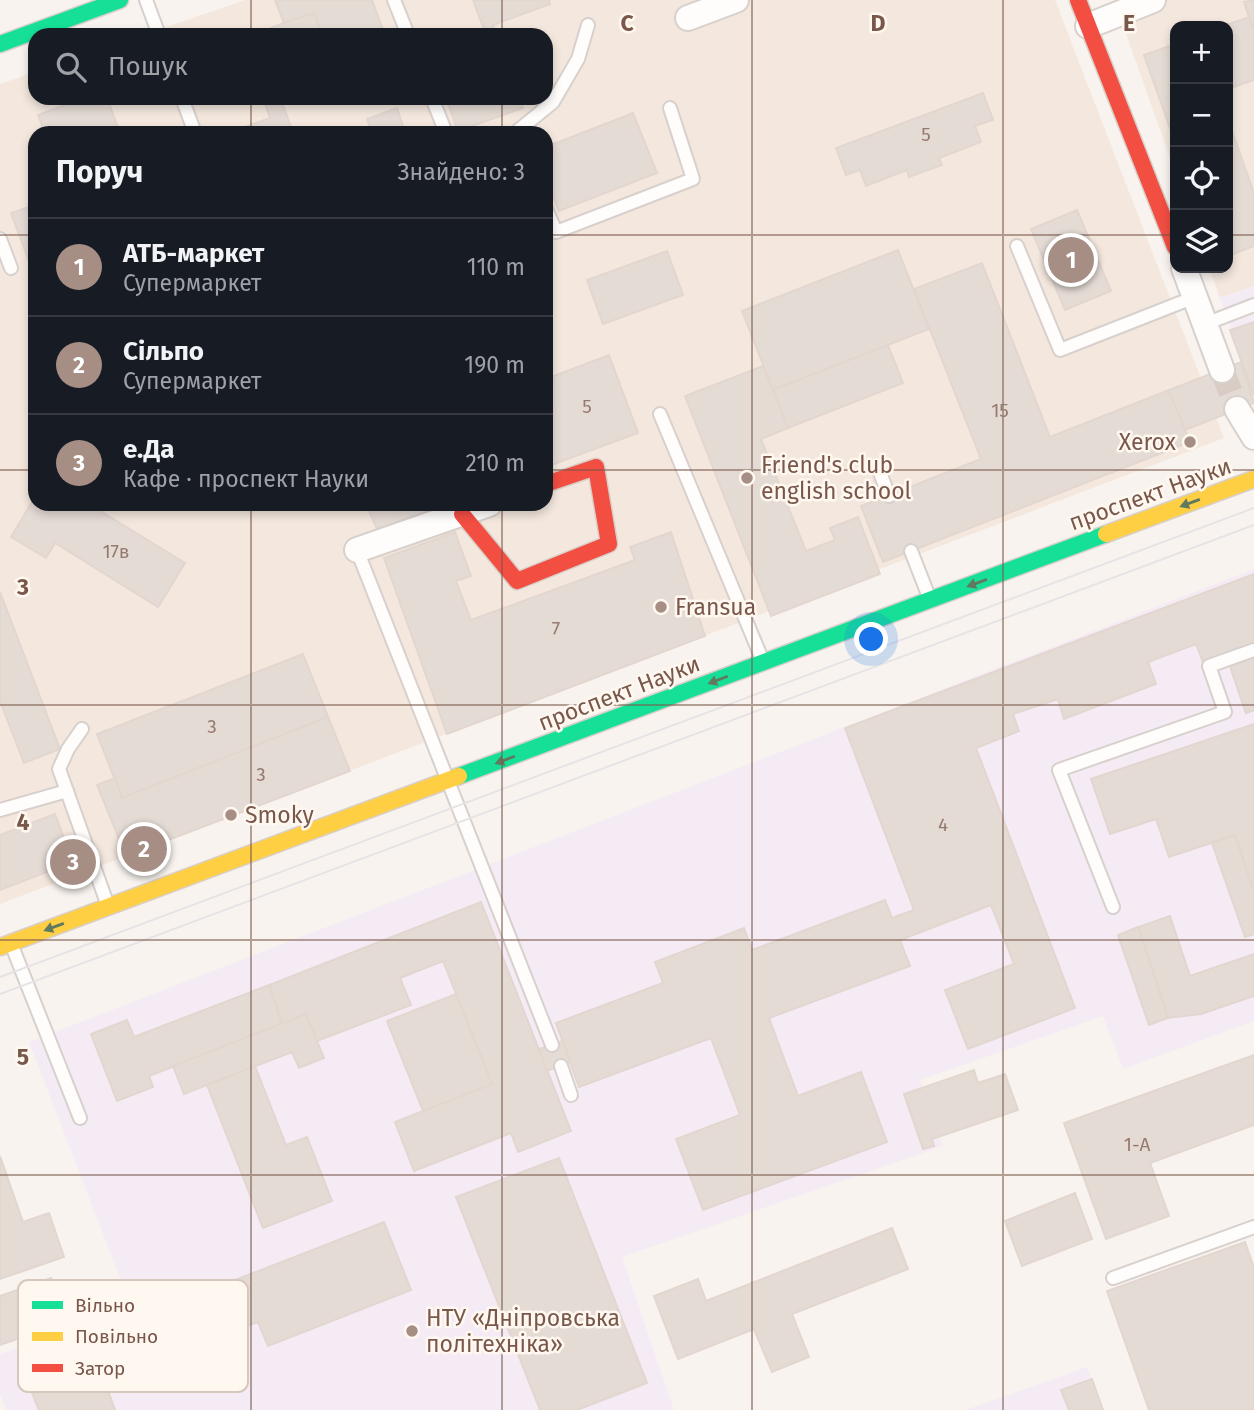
<!DOCTYPE html>
<html lang="uk">
<meta charset="utf-8">
<style>
:root{--surface:#171b24;--page:#242831;--text:#f1f3f6;--muted:#9ea1a6;--line:#363941;--accent:#a68e84}
body{margin:0;font-family:"Fira Sans",sans-serif;background:var(--page);color:var(--text)}
.controls{position:absolute;right:21px;top:21px;display:grid;overflow:hidden;border-radius:14px;box-shadow:0 4px 10px #0003}
.controls button{width:63px;height:63px;display:grid;place-items:center;padding:0;border:0;border-bottom:2px solid var(--line);background:var(--surface);color:var(--text);font:35px sans-serif}
.you{position:absolute;left:872px;top:640px;width:24px;height:24px;margin:-18px;border:5px solid #fff;border-radius:50%;background:#1a73e8;box-shadow:0 0 0 10px #1a73e833}
.badge{display:grid;place-items:center;width:46px;height:46px;border-radius:50%;background:var(--accent);color:#fff;font-size:23px;font-weight:700}
.pin{position:absolute;translate:-50% -50%;border:4px solid #fff;box-shadow:0 2px 7px #0006}
.list{margin:0;padding:0;list-style:none}
h2{display:flex;justify-content:space-between;align-items:center;height:91px;margin:0;padding:0 28px;font-size:30px}
h2 small{font-size:23px;font-weight:400;color:var(--muted)}
.list li{display:grid;grid-template-columns:46px 1fr auto;gap:21px;align-items:center;box-sizing:border-box;height:98px;padding:0 28px;border-top:2px solid var(--line)}
.list b{display:block;font-size:26px;white-space:nowrap}
.list p{margin:0;font-size:23px;white-space:nowrap;color:var(--muted)}
.list em{font-size:23px;font-style:normal;color:var(--muted)}
.icon{flex:none;width:38px;height:38px;fill:none;stroke:currentColor;stroke-width:2;stroke-linecap:round;stroke-linejoin:round}
.map{position:relative;flex:none;width:1254px;height:1410px;overflow:hidden}
.search{position:absolute;background:var(--surface);box-shadow:0 4px 10px #0003;left:28px;top:28px;width:525px;height:77px;display:flex;align-items:center;gap:18px;box-sizing:border-box;padding:0 24px;border-radius:21px;color:var(--muted);font-size:26px}
.panel{position:absolute;background:var(--surface);box-shadow:0 4px 10px #0003;left:28px;top:126px;width:525px;height:385px;border-radius:21px}
.map>svg:first-child{display:block}
.residential{fill:#f4e8de;fill-rule:evenodd}
.education{fill:#f4ebf5}
.building{fill:#e5dbd5;stroke:#e2d6cf;stroke-width:2}
.lines{fill:none;stroke-linecap:round;stroke-linejoin:round}
.street-tunnel{stroke:#d8ccc5;stroke-width:24;stroke-dasharray:24 12;stroke-linecap:butt}
.lane-casing{stroke:#d8d0cc;stroke-width:16}
.street-casing{stroke:#d8d0cc;stroke-width:28}
.fast-casing{stroke:#d8cfc9;stroke-width:19}
.slow-casing{stroke:#d8cfc9;stroke-width:19}
.jam-casing{stroke:#d8cfc9;stroke-width:19}
.lane{stroke:#fefdfc;stroke-width:12}
.street{stroke:#fefdfc;stroke-width:24}
.fast{stroke:#16e098;stroke-width:16}
.slow{stroke:#ffcf43;stroke-width:16}
.jam{stroke:#f24e42;stroke-width:16}
.tram{stroke:#e5e3e6;stroke-width:2}
.oneway{fill:#61795e}
.grid{fill:none;stroke:#7a574b;stroke-width:2;stroke-opacity:0.55}
.poi-dot{fill:#a68e84;stroke:#fff8f0;stroke-width:2.5}
.labels{text-anchor:middle;stroke-width:5;stroke-linejoin:round;paint-order:stroke}
.number-label{font-size:19px;fill:#967a70}
.poi-label{font-size:23px;fill:#7a574b;stroke:#fff8f0;text-anchor:start}
.street-label{font-size:23px;fill:#7a574b;stroke:#fff8f0}
.key{fill:#fff8f0;stroke:#d7c8be;stroke-width:2}
.key-label{font-size:19px;fill:#7a574b}
.grid-label{font-size:23px;text-anchor:middle;font-weight:bold;fill:#7a574b;stroke:#fff8f0;stroke-width:5;stroke-linejoin:round;paint-order:stroke}
</style>
<div class="map">
<svg width="1254" height="1410" viewBox="0 0 1254 1410">
<rect width="100%" height="100%" fill="#f8f3ee"/>
<g class="residential">
<path d="M245 0H1055L1224 438 0 904V84L35 72V98H546V35H143ZM35 133H546V504H35Z"/>
<path d="M1156 0H1254V286L1220 298 1209 268H1228V26H1175V172L1119 14Z"/>
</g>
<g class="education">
<path d="M1254 286V390L1220 298Z"/>
<path d="M1254 569V1021L1123 1069 1103 1016 920 1080 943 1146 622 1257 674 1410H6L0 1394V1354L132 1309 29 1042Z"/>
<path d="M1087 1367 1103 1410H966Z"/>
</g>
<g class="building">
<path d="M275 0H372L385 35H322L314 13 284 23Z"/>
<path d="M473 0H549L550 4 493 25 497 35H486Z"/>
<path d="M1254 0V32L1244 2Z"/>
<path d="M314 13 322 35H252L284 23Z"/>
<path d="M1249 17 1254 32V80L1228 89V26H1224Z"/>
<path d="M1175 44V142L1144 55Z"/>
<path d="M983 93 993 120 975 126 981 142 939 158 942 165 909 177 907 170 866 186 860 170 846 175 836 148Z"/>
<path d="M83 98H107L120 133H45L38 115Z"/>
<path d="M263 98H295L282 102 293 133H228L270 118Z"/>
<path d="M446 98H520L523 108 458 131Z"/>
<path d="M397 108 405 132 372 133 367 119Z"/>
<path d="M633 113 657 173 559 211 546 178V147Z"/>
<path d="M1228 120 1254 193V246L1228 256Z"/>
<path d="M35 205V277L11 213Z"/>
<path d="M1077 210 1111 291 1065 310 1031 229Z"/>
<path d="M898 250 929 329 773 390 742 311Z"/>
<path d="M667 251 683 295 603 324 587 280Z"/>
<path d="M982 263 1050 437 1169 390 1190 442 883 562 861 506 981 459 914 289Z"/>
<path d="M1254 322V396L1230 330Z"/>
<path d="M888 345 903 383 788 428 773 390Z"/>
<path d="M609 355 638 433 546 467V379Z"/>
<path d="M1241 362 1254 403 1185 430 1169 390Z"/>
<path d="M763 366 788 428 761 439 806 551 835 540 830 528 858 517 880 574 771 616 685 396Z"/>
<path d="M35 497V504H89L185 563 158 607 55 543 46 558 11 537Z"/>
<path d="M366 504H445L377 529Z"/>
<path d="M455 532 471 576 456 581 471 620 635 560 630 547 671 532 705 636 447 734 384 558Z"/>
<path d="M1254 574V646L1204 665 1196 644 1148 662 1156 684 1064 719 1058 699 1013 714 1019 731 976 748 1075 1008 968 1049 945 990 1014 964 991 905 900 940 910 966 769 1018 798 1096 861 1072 887 1142 703 1210 676 1139 740 1115 711 1038 579 1087 556 1023 663 983 655 962 744 928 752 950 885 900 892 918 914 910 845 728Z"/>
<path d="M0 592 60 749 24 763 0 701Z"/>
<path d="M303 654 328 717 122 798 97 734Z"/>
<path d="M1254 655V710L1246 713 1229 663Z"/>
<path d="M1254 655V710L1246 713 1229 663Z"/>
<path d="M320 697 350 771 126 856 97 785 115 778 122 798 328 717Z"/>
<path d="M1254 724V892L1235 835 1169 857 1156 819 1110 834 1091 779Z"/>
<path d="M55 814 73 862 0 890V835Z"/>
<path d="M1235 835 1254 892V934L1245 937 1212 843Z"/>
<path d="M481 902 571 1131 518 1152 511 1133 414 1171 395 1122 492 1084 443 961 400 978 411 1005 317 1041 306 1014 282 1024 269 985Z"/>
<path d="M1170 916 1190 976 1254 954V996L1201 1014 1168 1018 1138 927Z"/>
<path d="M1138 927 1168 1018 1149 1025 1118 935Z"/>
<path d="M269 985 282 1024 149 1076 153 1087 117 1101 91 1034 127 1020 134 1037Z"/>
<path d="M456 994 492 1084 423 1111 387 1021Z"/>
<path d="M306 1014 324 1058 299 1068 292 1052 184 1094 173 1066Z"/>
<path d="M563 1041 570 1062 547 1071 539 1049Z"/>
<path d="M1254 1055V1125L1150 1163 1169 1216 1106 1239 1064 1123Z"/>
<path d="M255 1066 286 1145 307 1137 332 1201 263 1228 207 1085Z"/>
<path d="M974 1070 978 1083 1005 1074 1018 1110 932 1139 934 1146 923 1149 904 1094Z"/>
<path d="M0 1156 23 1222 49 1213 64 1257 0 1279Z"/>
<path d="M559 1158 647 1383 577 1410H540L456 1197Z"/>
<path d="M1075 1193 1092 1239 1022 1266 1005 1221Z"/>
<path d="M384 1222 411 1290 268 1346 258 1322 160 1360 143 1316Z"/>
<path d="M892 1228 908 1269 792 1314 809 1357 772 1372 754 1329 678 1359 654 1296 698 1279 706 1301Z"/>
<path d="M1245 1242 1254 1268V1410H1149L1107 1291Z"/>
<path d="M51 1278 66 1322 0 1345V1296Z"/>
<path d="M86 1333 115 1410H39L19 1358Z"/>
<path d="M86 1333 115 1410H39L19 1358Z"/>
<path d="M1092 1379 1103 1410H1069L1061 1390Z"/>
</g>
<g class="lines">
<path class="street-tunnel" d="M1222 370 1237 409"/>
<defs>
<g id="lane">
<path d="M146 0 159 35"/>
<path d="M394 0 408 35"/>
<path d="M182 98 195 133"/>
<path d="M432 98 446 133"/>
<path d="M515 133 553 102 578 59 588 25"/>
<path d="M546 209 556 232 693 179 670 108"/>
<path d="M0 239 11 268"/>
<path d="M1017 246 1060 350 1195 297"/>
<path d="M1205 324 1254 305"/>
<path d="M660 414 762 659"/>
<path d="M877 465 889 496"/>
<path d="M357 550 552 1045"/>
<path d="M911 551 929 597"/>
<path d="M82 729 68 749 59 769 107 903"/>
<path d="M0 810 67 791"/>
<path d="M1113 907 1059 770 1225 712 1209 666 1254 650"/>
<path d="M12 946 80 1118"/>
<path d="M561 1066 571 1095"/>
<path d="M1113 1278 1254 1227"/>
</g>
<g id="street">
<path d="M688 18 736 0"/>
<path d="M1088 26 1153 0"/>
<path d="M1184 268 1222 370"/>
<path d="M1237 409 1254 437"/>
<path d="M357 550 489 504"/>
</g>
<g id="fast">
<path d="M0 44 120 0"/>
<path d="M459 776 1106 534"/>
</g>
<g id="slow">
<path d="M1106 534 1254 479"/>
<path d="M0 947 459 776"/>
</g>
<g id="jam">
<path d="M1078 0 1175 247"/>
<path d="M462 514 517 581 609 544 596 467 546 484"/>
</g>
</defs>
<use href="#lane" class="lane-casing"/>
<use href="#street" class="street-casing"/>
<use href="#fast" class="fast-casing"/>
<use href="#slow" class="slow-casing"/>
<use href="#jam" class="jam-casing"/>
<use href="#lane" class="lane"/>
<use href="#street" class="street"/>
<use href="#fast" class="fast"/>
<use href="#slow" class="slow"/>
<use href="#jam" class="jam"/>
<g class="tram">
<path d="M0 977 1254 508"/>
<path d="M0 994 1254 525"/>
</g>
</g>
<defs><path id="oneway-solid" d="M-6-.8H1V-3.2L6.5 0L1 3.2V.8H-6Z" transform="scale(1.75)"/></defs>
<g class="oneway">
<use href="#oneway-solid" transform="translate(1190 503) rotate(160)"/>
<use href="#oneway-solid" transform="translate(977 583) rotate(160)"/>
<use href="#oneway-solid" transform="translate(718 680) rotate(159)"/>
<use href="#oneway-solid" transform="translate(505 760) rotate(159)"/>
<use href="#oneway-solid" transform="translate(54 927) rotate(160)"/>
</g>
<path class="grid" d="M251 0V35M502 0V35M752 0V1410M1003 0V1410M251 98V133M502 98V133M0 235H35M546 235H1175M1228 235H1254M0 470H35M546 470H1254M251 504V1410M502 504V1410M0 705H1254M0 940H1254M0 1175H1254"/>
<g class="poi-dot">
<circle cx="1190" cy="442" r="7"/>
<circle cx="747" cy="478" r="7"/>
<circle cx="661" cy="607" r="7"/>
<circle cx="231" cy="815" r="7"/>
<circle cx="412" cy="1331" r="7"/>
</g>
<g class="labels">
<g class="number-label">
<text x="926" y="141">5</text>
<text x="587" y="413">5</text>
<text x="1000" y="417">15</text>
<text x="116" y="558">17в</text>
<text x="556" y="635">7</text>
<text x="212" y="733">3</text>
<text x="261" y="781">3</text>
<text x="943" y="831">4</text>
<text x="1137" y="1151">1-А</text>
</g>
<g class="poi-label">
<text x="1176" y="450" text-anchor="end">Xerox</text>
<text x="761" y="473">Friend's club<tspan x="761" dy="26">english school</tspan></text>
<text x="675" y="615">Fransua</text>
<text x="245" y="823">Smoky</text>
<text x="426" y="1326">НТУ «Дніпровська<tspan x="426" dy="26">політехніка»</tspan></text>
</g>
<g class="street-label">
<text transform="translate(1150 494) rotate(-20)" y="8">проспект Науки</text>
<text transform="translate(619 693) rotate(-21)" y="8">проспект Науки</text>
</g>
</g>
<rect x="18" y="1280" width="230" height="112" rx="10" class="key"/>
<rect x="32" y="1301" width="31" height="8" fill="#16e098"/>
<rect x="32" y="1332" width="31" height="9" fill="#ffcf43"/>
<rect x="32" y="1364" width="31" height="8" fill="#f24e42"/>
<g class="key-label">
<text x="75" y="1312">Вільно</text>
<text x="75" y="1343">Повільно</text>
<text x="75" y="1375">Затор</text>
</g>
<g class="grid-label">
<text x="627" y="31">C</text>
<text x="878" y="31">D</text>
<text x="1129" y="31">E</text>
<text x="23" y="595">3</text>
<text x="23" y="830">4</text>
<text x="23" y="1065">5</text>
</g>
</svg>
<div class="controls">
<button>+</button>
<button>−</button>
<button><svg class="icon" aria-label="locate" viewBox="0 0 24 24"><circle cx="12" cy="12" r="6"/><path d="M12 2v4M12 18v4M2 12h4M18 12h4"/></svg></button>
<button><svg class="icon" aria-label="layers" viewBox="0 0 24 24"><path d="M12 4l9 5-9 5-9-5zM3 14l9 5 9-5"/></svg></button>
</div>
<div class="you"></div>
<div class="pin badge" style="left:1071px;top:260px">1</div>
<div class="pin badge" style="left:144px;top:849px">2</div>
<div class="pin badge" style="left:73px;top:862px">3</div>
<div class="search"><svg class="icon" aria-label="search" viewBox="0 0 24 24"><circle cx="10" cy="10" r="6"/><path d="M15 15l6 6"/></svg>Пошук</div>
<section class="panel">
<h2>Поруч<small>Знайдено: 3</small></h2>
<ul class="list">
<li><span class="badge">1</span><div><b>АТБ-маркет</b><p>Супермаркет</p></div><em>110 m</em></li>
<li><span class="badge">2</span><div><b>Сільпо</b><p>Супермаркет</p></div><em>190 m</em></li>
<li><span class="badge">3</span><div><b>е.Да</b><p>Кафе · проспект Науки</p></div><em>210 m</em></li>
</ul>
</section>
</div>
